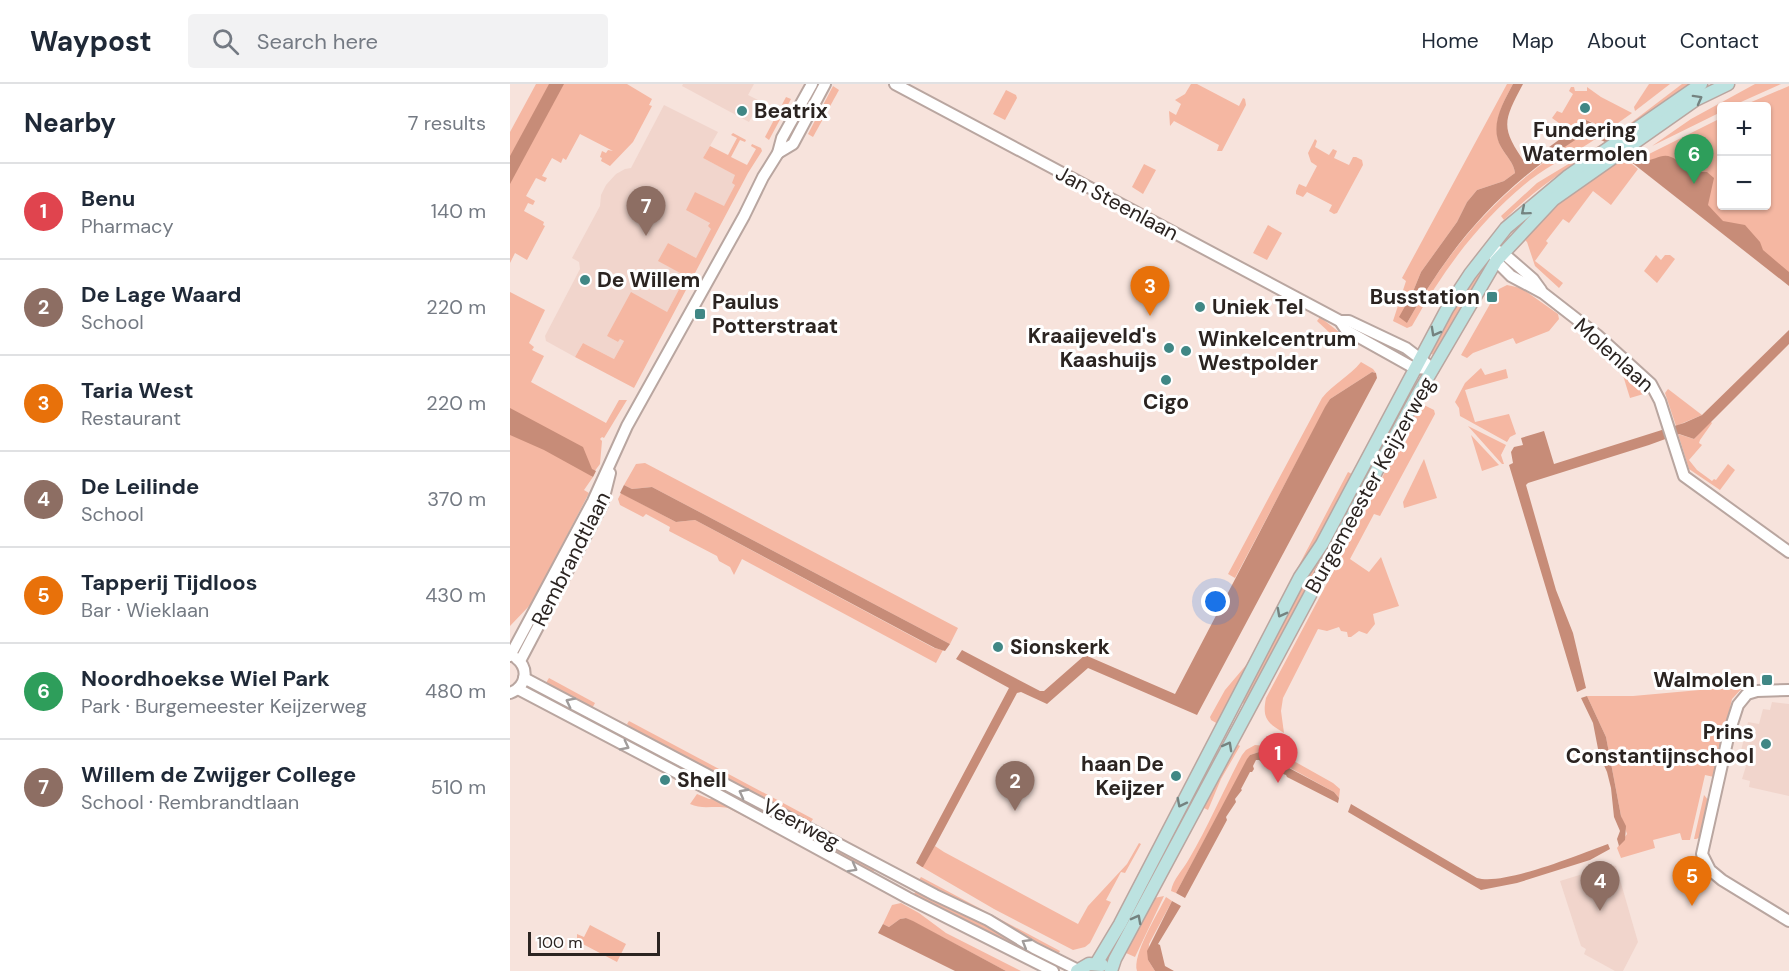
<!DOCTYPE html>
<meta charset="utf-8">
<style>
:root{--surface:#fff;--page:#f2f2f3;--text:#1f2937;--muted:#747a83;--line:#e0e1e3;--accent:#111827}
body{margin:0;font-family:"DM Sans",sans-serif;background:var(--page);color:var(--text)}
.controls{position:absolute;right:18px;top:18px;display:grid;overflow:hidden;border-radius:6px;box-shadow:0 2px 4px #0004}
.controls button{width:54px;height:54px;display:grid;place-items:center;padding:0;border:0;border-bottom:2px solid var(--line);background:var(--surface);color:var(--text);font:30px sans-serif}
.scale{position:absolute;left:18px;bottom:15px;width:132px;box-sizing:border-box;padding-left:6px;border:3px solid #2b2421;border-top:0;font-size:16px;line-height:21px;white-space:nowrap;color:#2b2421;-webkit-text-stroke:4px #fff;paint-order:stroke}
.you{position:absolute;left:706px;top:518px;width:21px;height:21px;margin:-15px;border:4px solid #fff;border-radius:50%;background:#1a73e8;box-shadow:0 0 0 9px #1a73e833}
.badge{display:grid;place-items:center;width:39px;height:39px;border-radius:50%;background:var(--accent);color:#fff;font-size:20px;font-weight:700}
.pin{position:absolute;translate:-50% -50px;filter:drop-shadow(0 2px 3px #0008)}
.pin::after{content:'';position:absolute;top:32px;width:21px;height:18px;background:inherit;clip-path:polygon(0 0,100% 0,50% 100%)}
.list{margin:0;padding:0;list-style:none}
h2{display:flex;justify-content:space-between;align-items:center;height:78px;margin:0;padding:0 24px;font-size:26px}
h2 small{font-size:20px;font-weight:400;color:var(--muted)}
.list li{display:grid;grid-template-columns:39px 1fr auto;gap:18px;align-items:center;box-sizing:border-box;height:96px;padding:0 24px;border-top:2px solid var(--line)}
.list b{display:block;font-size:22px;white-space:nowrap}
.list p{margin:0;font-size:20px;white-space:nowrap;color:var(--muted)}
.list em{font-size:20px;font-style:normal;color:var(--muted)}
.icon{flex:none;width:33px;height:33px;fill:none;stroke:currentColor;stroke-width:2;stroke-linecap:round;stroke-linejoin:round}
.map{position:relative;flex:none;width:1279px;height:887px;overflow:hidden}
header{display:flex;align-items:center;gap:36px;box-sizing:border-box;height:84px;padding:0 30px;background:var(--surface);border-bottom:2px solid var(--line)}
header strong{font-size:28px}
nav{display:flex;gap:33px;margin-inline-start:auto;font-size:21px}
.search{width:420px;height:54px;background:var(--page);display:flex;align-items:center;gap:15px;box-sizing:border-box;padding:0 21px;border-radius:6px;color:var(--muted);font-size:22px}
main{display:flex}
aside{flex:1;background:var(--surface)}
.map>svg:first-child{display:block}
.built{fill:#f1d5cc}
.green{fill:#f5b7a2}
.water{fill:#c78c78}
.lines{fill:none;stroke-linecap:round;stroke-linejoin:round}
.tertiary-casing{stroke:#b9a6a0;stroke-width:14}
.secondary-casing{stroke:#b9a6a0;stroke-width:15}
.tertiary{stroke:#fff;stroke-width:10}
.secondary{stroke:#bce2e0;stroke-width:12}
.oneway{stroke:#748380}
.oneway2{stroke:#a09c9b}
.poi-dot{fill:#408785;stroke:#fff;stroke-width:2}
.labels{text-anchor:middle;stroke-width:6;stroke-linejoin:round;paint-order:stroke}
.poi-label{font-size:21px;font-weight:bold;fill:#2b2421;stroke:#fff;text-anchor:start}
.street-label{font-size:21px;fill:#2b2421;stroke:#fff}
</style>
<header>
<strong>Waypost</strong>
<div class="search"><svg class="icon" aria-label="search" viewBox="0 0 24 24"><circle cx="10" cy="10" r="6"/><path d="M15 15l6 6"/></svg>Search here</div>
<nav><a>Home</a><a>Map</a><a>About</a><a>Contact</a></nav>
</header>
<main>
<aside>
<h2>Nearby<small>7 results</small></h2>
<ul class="list">
<li><span class="badge" style="background:#e0444e">1</span><div><b>Benu</b><p>Pharmacy</p></div><em>140 m</em></li>
<li><span class="badge" style="background:#8d6e63">2</span><div><b>De Lage Waard</b><p>School</p></div><em>220 m</em></li>
<li><span class="badge" style="background:#e8710a">3</span><div><b>Taria West</b><p>Restaurant</p></div><em>220 m</em></li>
<li><span class="badge" style="background:#8d6e63">4</span><div><b>De Leilinde</b><p>School</p></div><em>370 m</em></li>
<li><span class="badge" style="background:#e8710a">5</span><div><b>Tapperij Tijdloos</b><p>Bar · Wieklaan</p></div><em>430 m</em></li>
<li><span class="badge" style="background:#2e9e5b">6</span><div><b>Noordhoekse Wiel Park</b><p>Park · Burgemeester Keijzerweg</p></div><em>480 m</em></li>
<li><span class="badge" style="background:#8d6e63">7</span><div><b>Willem de Zwijger College</b><p>School · Rembrandtlaan</p></div><em>510 m</em></li>
</ul>
</aside>
<div class="map">
<svg width="1279" height="887" viewBox="0 0 1279 887">
<rect width="100%" height="100%" fill="#f7e3dc"/>
<g class="built">
<path d="M173 0H244L238 11 250 17 239 38 172 2Z"/>
<path d="M154 21 208 48 193 74 226 91 225 101 214 123 185 108 202 145 186 174 158 159 149 177 173 190 174 196 157 228 97 252 108 258 110 255 114 257 104 275 73 259 65 273 36 257 35 252 70 185 69 178 62 174 90 122 91 111 96 101 106 90 115 85 121 84Z"/>
<path d="M1262 618 1279 620V712L1239 703 1240 697 1232 695 1236 682 1228 679 1238 638 1249 640 1253 625 1260 626Z"/>
<path d="M1102 781 1106 782 1128 858 1113 887H1105L1074 870 1076 865 1071 862 1050 797Z"/>
</g>
<g class="green">
<path d="M26 0H117L142 15 139 21 142 22 123 58 100 82 91 77 92 74 90 73 92 67 96 69 98 66 103 67 70 50 56 76 53 74 51 79 42 74 32 92 37 94 35 98 26 94 16 112 25 117 23 121 18 119 14 127 34 138 33 141 35 142 17 176 5 169 0 179V48Z"/>
<path d="M681 0H687L729 22 733 14 735 15 736 21 712 67H707L709 61 664 37 660 42 659 27 666 31 671 20 665 16 675 10Z"/>
<path d="M997 0H1003C993 19 980 42 991 63 996 72 1004 79 1005 89L994 97 967 106 957 118 947 138 911 188 902 210 897 239C937 168 978 119 1044 71 1056 62 1072 45 1087 54 1065 69 1041 80 1020 96 970 136 933 186 902 242L897 244 883 237 896 197 892 194Z"/>
<path d="M1139 0H1160L1125 27 1124 23Z"/>
<path d="M1172 0H1183L1103 56 1101 54Z"/>
<path d="M1245 0H1271L1222 22H1212L1211 28 1142 62 1181 35Z"/>
<path d="M323 2 329 6 303 53 298 50Z"/>
<path d="M1279 2V194L1129 75 1211 34 1212 122H1256V22H1232Z"/>
<path d="M1061 3H1064L1065 7H1077V3L1091 13 1122 29 1094 49 1084 39 1076 36 1060 47 1042 34 1047 27 1052 29 1063 10 1059 7Z"/>
<path d="M496 6 506 11 507 14 495 36 483 30Z"/>
<path d="M276 13 281 15 259 56 255 53Z"/>
<path d="M223 49 236 56 235 58 230 56 221 73 237 81 246 65 241 62 242 60 251 64 252 67 238 89 124 304 65 273 73 259 104 275 114 257 110 255 108 258 97 252 121 208 157 228 174 196 171 194 172 190 148 177 158 159 186 174 201 145 198 142 200 139 176 126 185 108 214 122 225 101 222 99 225 91 193 74 200 62 218 71 227 54 221 51Z"/>
<path d="M805 55 807 57 805 63 819 71 823 65 827 67 824 74 839 81 843 73H846L852 76 853 81 827 129 824 130 819 127 822 121 797 108 793 113 786 110V107L789 100 796 103 807 82 801 78 798 69Z"/>
<path d="M1095 58 1097 59C1060 82 1025 105 994 136L991 132 1027 99Z"/>
<path d="M1111 71 1128 85 1101 121 1083 107 1059 139 1053 135 1036 157 1038 159 1025 177 1053 199 1049 204 1025 182 1017 158 1011 152 1029 133Z"/>
<path d="M634 80 646 86 633 110 622 103Z"/>
<path d="M758 141 772 149 757 176 743 169Z"/>
<path d="M1146 171 1151 176 1155 171H1160L1165 175 1147 199 1134 187Z"/>
<path d="M975 179 978 182 924 271 919 269 942 226Z"/>
<path d="M997 201 1011 204 1048 230 1049 235 1039 247 1006 260 1003 254 963 269 957 274 951 271 984 213 983 212 989 205Z"/>
<path d="M0 208 35 226 19 259 24 263 22 266 34 272 21 298 96 339 109 316H117L94 354 92 353 90 355 92 357 90 380 81 392 83 393 74 406 79 409 22 519 0 542Z"/>
<path d="M810 233 839 256 835 263 807 237Z"/>
<path d="M851 278 863 285 866 289 862 288 820 315 725 494 718 490 812 314C823 300 840 292 851 278Z"/>
<path d="M971 284 975 291 996 285 998 294 955 306 965 338 999 330 1006 350 1000 353 997 358 950 332 949 324 945 318 955 299Z"/>
<path d="M1111 285 1137 309 1120 314Z"/>
<path d="M1158 305 1192 331 1166 342 1155 309Z"/>
<path d="M895 310 898 312 858 386 846 417 738 622 731 618 742 590Z"/>
<path d="M910 319 924 326 925 330 870 432 864 430 840 475 859 488 871 473 889 522 863 530 865 540 857 550 849 547 841 553H838L837 548 831 547 829 543 817 547 808 545 773 614 771 627 774 649C757 639 752 634 756 614L849 439Z"/>
<path d="M1200 337 1202 339 1190 356 1189 359 1192 361 1179 376 1187 386 1202 397 1204 395 1206 396 1218 380 1225 386 1210 406 1179 385 1168 350 1184 355Z"/>
<path d="M958 342 996 361 991 371 994 380H992Z"/>
<path d="M961 351 989 381 972 387Z"/>
<path d="M914 375 927 414 894 424 893 418Z"/>
<path d="M135 379 448 544 440 560 142 403 122 405 114 401 126 380Z"/>
<path d="M838 388 842 390 835 410 708 640 701 636 700 633 715 606 737 580Z"/>
<path d="M111 409 166 438 185 436 424 564 433 566 426 579 232 475 224 491 220 483 209 477 207 472 159 447 160 443 136 430 133 433 110 421 108 415Z"/>
<path d="M39 594 85 619 81 626 34 602Z"/>
<path d="M1234 602 1222 615 1204 693 1195 691 1180 756H1172L1170 749 1143 756 1145 764 1111 774 1107 764 1117 750 1111 732 1096 653 1077 612H1123Z"/>
<path d="M32 607 367 781 362 790 29 613Z"/>
<path d="M119 637 303 735 301 738 285 734 131 652 117 640Z"/>
<path d="M725 659 730 662 711 695 698 726 694 724V722L699 706Z"/>
<path d="M745 661 757 662 823 699 830 705 829 714 824 708 753 669 749 668 740 671 666 809 661 807C663 795 673 786 679 775 699 741 714 705 732 671L736 666Z"/>
<path d="M187 710 199 715H210L357 797 218 724C205 721 192 726 180 720Z"/>
<path d="M1194 711 1199 717 1189 754 1186 755H1184Z"/>
<path d="M629 759 631 760 615 789 611 788 596 816 601 818 580 859 575 863 563 866 484 825 412 783 425 762 434 768 568 840 578 822 617 780Z"/>
<path d="M411 793 550 867 547 873 409 796Z"/>
<path d="M407 806 474 836 544 878 542 883 403 811Z"/>
<path d="M654 812 625 873 616 869 644 814Z"/>
<path d="M656 813 662 817 639 860 638 876 645 887H627C622 871 648 829 656 813Z"/>
<path d="M391 819 409 829 436 849 511 887H496L396 834 390 835 379 843 373 840 382 821Z"/>
<path d="M80 841 116 860 107 878 67 857V850L74 853Z"/>
</g>
<g class="water">
<path d="M39 0H54L0 100V72Z"/>
<path d="M1003 0H1013C993 38 990 43 1016 80L1076 36C1096 44 1110 64 1129 75 1140 81 1150 68 1161 73 1169 76 1173 84 1180 88H1197L1204 94 1198 121 1213 137 1235 141 1250 158 1253 166 1279 188V202L1097 59 1081 51H1074C1061 58 1049 67 1036 76 975 121 934 173 897 239L889 233 902 210 911 188 947 138 957 118 967 106 994 97 1005 89C1004 79 996 72 991 63 979 42 993 19 1003 0Z"/>
<path d="M1279 246V260L1184 355 1169 350 1139 361 1018 399 1016 401 1046 506 1063 549 1076 604 1067 608 999 381 1003 379 1001 368 1004 363 1013 361 1011 354 1034 347 1044 380 1174 339 1192 331Z"/>
<path d="M862 288 866 289 867 294 687 631 578 584 537 620 511 608 507 609 425 762 413 783H412L406 779 499 604 446 575 452 566 530 607H534L575 571 665 610 815 323 820 315Z"/>
<path d="M0 324 73 363 82 385 86 387 83 393 34 366 0 351Z"/>
<path d="M114 401 122 405 142 403 440 560 435 567 425 564 185 436 166 438 110 409Z"/>
<path d="M1077 612 1096 653 1111 732 1116 742 1115 756 1109 762 1107 755 1110 747 1104 733 1101 704 1097 688 1089 670 1083 639 1071 614Z"/>
<path d="M749 668 824 708 829 714 828 719 777 693 776 691 765 687 760 682 757 683 749 676H746L743 682 744 685 742 688H740L731 705 732 706 725 715 726 718 716 733 717 736 675 814 666 809 737 675 740 671Z"/>
<path d="M841 720 967 794C994 802 1070 770 1098 760L1100 765 1080 776 1007 799 971 806 838 728Z"/>
<path d="M662 817 671 822 648 860 650 861 655 882 664 887H645L638 876 637 867Z"/>
<path d="M396 834 403 837 496 887H445L368 849 373 840 379 843 390 835Z"/>
</g>
<g class="lines">
<defs>
<g id="tertiary">
<path d="M385 0 830 237 836 246 904 284 923 285"/>
<path d="M268 69 283 60 315 0"/>
<path d="M988 167 993 169 1023 195 1031 206"/>
<path d="M983 170 986 177 1001 192 1033 209 1087 251 1141 300 1150 317 1174 392 1279 468"/>
<path d="M830 237H839L896 264 917 280"/>
<path d="M0 572 83 417 117 342 234 132 253 93 268 69 272 54 302 0"/>
<path d="M10 577 92 421 100 389"/>
<path d="M14 594 425 811 478 836 524 864 568 886"/>
<path d="M8 605 194 703 398 814 543 887"/>
<path d="M1279 606 1247 607 1237 610 1228 621 1219 649 1192 770 1200 786 1212 796 1279 837"/>
<path d="M0 609C16 603 20 585 6 574"/>
</g>
<g id="secondary">
<path d="M586 880 610 840 790 493 812 460 937 225 960 190 996 144 1057 93 1191 0"/>
<path d="M567 887 579 880 592 881"/>
<path d="M601 887 605 875 904 317 986 177 1044 115 1185 16 1218 0"/>
</g>
</defs>
<use href="#tertiary" class="tertiary-casing"/>
<use href="#secondary" class="secondary-casing"/>
<use href="#tertiary" class="tertiary"/>
<use href="#secondary" class="secondary"/>
</g>
<defs><path id="oneway-chevron" d="M-2-3.5L2.5 0L-2 3.5" fill="none" stroke-width="1.6" stroke-linecap="round" stroke-linejoin="round" transform="scale(1.5)"/></defs>
<g class="oneway">
<use href="#oneway-chevron" transform="translate(1188 15) rotate(-29)"/>
<use href="#oneway-chevron" transform="translate(1015 127) rotate(140)"/>
<use href="#oneway-chevron" transform="translate(925 248) rotate(119)"/>
<use href="#oneway-chevron" transform="translate(771 529) rotate(118)"/>
<use href="#oneway-chevron" transform="translate(718 662) rotate(-61)"/>
<use href="#oneway-chevron" transform="translate(671 719) rotate(117)"/>
<use href="#oneway-chevron" transform="translate(627 835) rotate(-62)"/>
</g>
<g class="oneway2">
<use href="#oneway-chevron" transform="translate(60 618) rotate(-153)"/>
<use href="#oneway-chevron" transform="translate(115 662) rotate(27)"/>
<use href="#oneway-chevron" transform="translate(233 709) rotate(-152)"/>
<use href="#oneway-chevron" transform="translate(343 784) rotate(29)"/>
<use href="#oneway-chevron" transform="translate(516 859) rotate(-149)"/>
</g>
<g class="poi-dot">
<circle cx="1075" cy="24" r="6"/>
<circle cx="232" cy="27" r="6"/>
<circle cx="75" cy="196" r="6"/>
<rect x="976" y="207" width="12" height="12" rx="3"/>
<circle cx="690" cy="223" r="6"/>
<rect x="184" y="224" width="12" height="12" rx="3"/>
<circle cx="659" cy="264" r="6"/>
<circle cx="676" cy="267" r="6"/>
<circle cx="656" cy="296" r="6"/>
<circle cx="488" cy="563" r="6"/>
<rect x="1251" y="590" width="12" height="12" rx="3"/>
<circle cx="1256" cy="660" r="6"/>
<circle cx="666" cy="692" r="6"/>
<circle cx="155" cy="696" r="6"/>
</g>
<g class="labels">
<g class="poi-label">
<text x="244" y="34">Beatrix</text>
<text x="1075" y="53" text-anchor="middle">Fundering<tspan x="1075" dy="24">Watermolen</tspan></text>
<text x="87" y="203">De Willem</text>
<text x="970" y="220" text-anchor="end">Busstation</text>
<text x="202" y="225">Paulus<tspan x="202" dy="24">Potterstraat</tspan></text>
<text x="702" y="230">Uniek Tel</text>
<text x="647" y="259" text-anchor="end">Kraaijeveld's<tspan x="647" dy="24">Kaashuijs</tspan></text>
<text x="688" y="262">Winkelcentrum<tspan x="688" dy="24">Westpolder</tspan></text>
<text x="656" y="325" text-anchor="middle">Cigo</text>
<text x="500" y="570">Sionskerk</text>
<text x="1245" y="603" text-anchor="end">Walmolen</text>
<text x="1244" y="655" text-anchor="end">Prins<tspan x="1244" dy="24">Constantijnschool</tspan></text>
<text x="654" y="687" text-anchor="end">haan De<tspan x="654" dy="24">Keijzer</tspan></text>
<text x="167" y="703">Shell</text>
</g>
<g class="street-label">
<text transform="translate(607 119) rotate(28)" y="7">Jan Steenlaan</text>
<text transform="translate(1104 271) rotate(42)" y="7">Molenlaan</text>
<text transform="translate(860 401) rotate(-61)" y="7">Burgemeester Keijzerweg</text>
<text transform="translate(61 475) rotate(-63)" y="7">Rembrandtlaan</text>
<text transform="translate(291 740) rotate(28)" y="7">Veerweg</text>
</g>
</g>
</svg>
<div class="controls">
<button>+</button>
<button>−</button>
</div>
<div class="scale">100 m</div>
<div class="you"></div>
<div class="pin badge" style="left:768px;top:699px;background:#e0444e">1</div>
<div class="pin badge" style="left:505px;top:727px;background:#8d6e63">2</div>
<div class="pin badge" style="left:640px;top:232px;background:#e8710a">3</div>
<div class="pin badge" style="left:1090px;top:827px;background:#8d6e63">4</div>
<div class="pin badge" style="left:1182px;top:822px;background:#e8710a">5</div>
<div class="pin badge" style="left:1184px;top:100px;background:#2e9e5b">6</div>
<div class="pin badge" style="left:136px;top:152px;background:#8d6e63">7</div>
</div>
</main>
